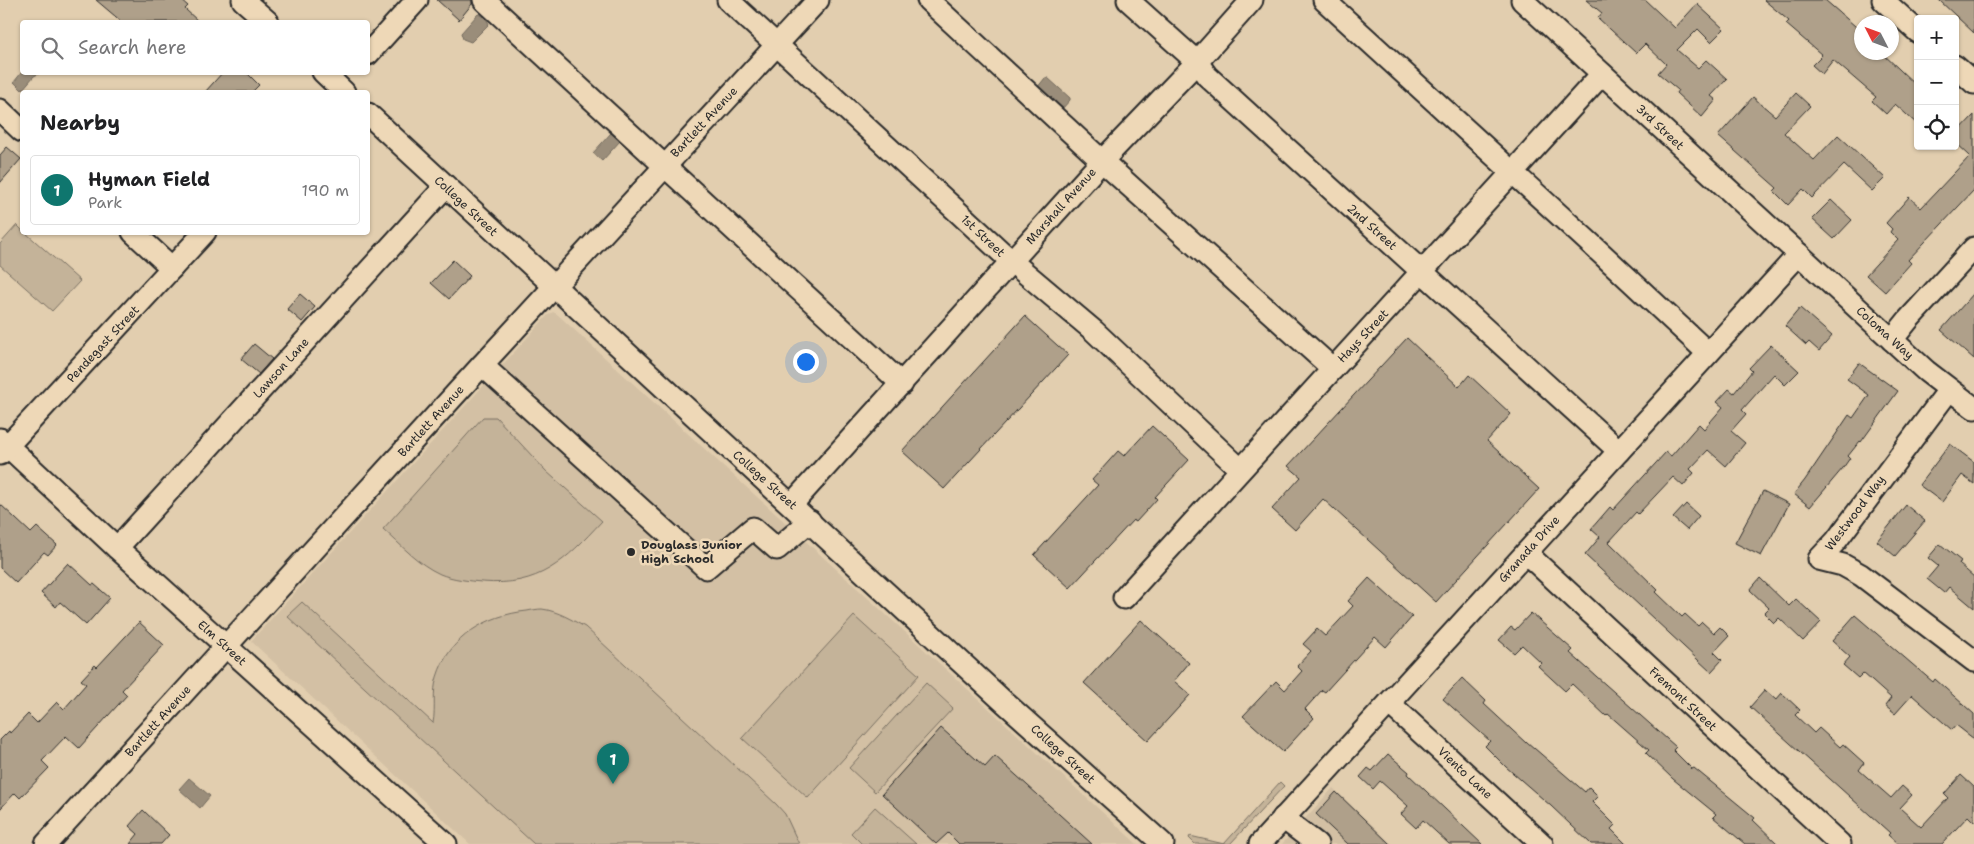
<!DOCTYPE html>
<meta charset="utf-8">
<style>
:root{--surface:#fff;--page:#f6f6f6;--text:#202124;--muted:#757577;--line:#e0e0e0;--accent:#0f766e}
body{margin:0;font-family:"Shantell Sans",sans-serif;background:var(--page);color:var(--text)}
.controls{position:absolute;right:15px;top:15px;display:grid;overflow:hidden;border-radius:5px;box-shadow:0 1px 4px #0004}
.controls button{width:45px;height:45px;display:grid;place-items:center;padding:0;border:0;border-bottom:1px solid var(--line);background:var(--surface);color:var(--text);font:25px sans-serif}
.compass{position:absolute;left:1854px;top:15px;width:45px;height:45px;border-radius:50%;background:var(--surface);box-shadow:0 1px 4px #0004;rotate:312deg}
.you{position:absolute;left:805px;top:361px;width:18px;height:18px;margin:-12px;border:4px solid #fff;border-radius:50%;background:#1a73e8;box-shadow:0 0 0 8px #1a73e833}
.badge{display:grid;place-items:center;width:32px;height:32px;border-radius:50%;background:var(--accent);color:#fff;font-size:16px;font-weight:700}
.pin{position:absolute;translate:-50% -41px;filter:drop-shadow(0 1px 2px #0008)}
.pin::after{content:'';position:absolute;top:26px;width:18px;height:15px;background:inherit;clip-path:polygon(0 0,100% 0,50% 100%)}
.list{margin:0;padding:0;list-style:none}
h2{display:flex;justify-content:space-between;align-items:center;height:65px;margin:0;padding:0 20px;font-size:21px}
h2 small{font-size:16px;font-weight:400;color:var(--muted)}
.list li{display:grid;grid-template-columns:32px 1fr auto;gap:15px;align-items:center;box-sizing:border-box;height:70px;margin:0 10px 10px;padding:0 10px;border:1px solid var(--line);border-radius:5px}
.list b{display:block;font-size:19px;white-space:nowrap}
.list p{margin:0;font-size:16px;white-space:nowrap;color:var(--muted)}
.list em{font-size:16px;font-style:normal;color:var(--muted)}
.icon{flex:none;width:28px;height:28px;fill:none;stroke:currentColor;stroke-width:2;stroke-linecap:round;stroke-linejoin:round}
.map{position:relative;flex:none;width:1974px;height:844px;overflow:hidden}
.search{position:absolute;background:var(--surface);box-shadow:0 1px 4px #0004;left:20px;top:20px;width:350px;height:55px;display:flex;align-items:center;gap:12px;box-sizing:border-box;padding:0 18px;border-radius:5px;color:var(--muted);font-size:19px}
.panel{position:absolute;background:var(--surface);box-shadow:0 1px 4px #0004;left:20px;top:90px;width:350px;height:145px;border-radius:5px}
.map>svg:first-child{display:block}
.built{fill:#d3c0a4}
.green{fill:#c4b399;stroke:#786f62}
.water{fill:#9a8d7a;stroke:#6e665a}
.building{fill:#afa08a;stroke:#2b2b2b}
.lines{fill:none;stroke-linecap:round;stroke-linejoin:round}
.minor-casing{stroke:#2b2b2b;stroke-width:25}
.minor{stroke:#eed8b7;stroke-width:21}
.poi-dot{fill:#2b2b2b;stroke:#eed8b7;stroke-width:2}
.labels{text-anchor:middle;stroke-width:5;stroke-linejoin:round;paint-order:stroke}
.street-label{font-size:12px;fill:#2b2b2b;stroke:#eed8b7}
.poi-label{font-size:12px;font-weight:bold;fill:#2b2b2b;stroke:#eed8b7;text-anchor:start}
</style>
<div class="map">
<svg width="1974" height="844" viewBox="0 0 1974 844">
<rect width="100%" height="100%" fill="#e2ceaf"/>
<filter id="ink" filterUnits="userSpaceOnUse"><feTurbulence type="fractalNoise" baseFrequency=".02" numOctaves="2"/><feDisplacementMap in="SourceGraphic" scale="10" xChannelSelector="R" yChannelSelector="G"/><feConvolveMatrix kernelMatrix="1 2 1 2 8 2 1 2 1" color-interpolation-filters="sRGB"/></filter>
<g filter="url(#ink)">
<g class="built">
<path d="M553 312 557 314 1137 844H470L251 641 547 316Z"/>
<path d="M1333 788 1392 844H1282Z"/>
</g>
<g class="green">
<path d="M17 225 22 230V232L26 233 80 281 52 311 0 265V244Z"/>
<path d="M483 417H496L546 471 602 521C565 561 540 587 482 582 469 581 452 579 440 574 418 564 401 545 383 529Z"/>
<path d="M302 602 433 723C436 708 432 692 437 677 449 637 487 615 527 611 532 610 538 609 542 609 558 611 572 620 585 627L776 804 785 814 799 844H534L287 616Z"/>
<path d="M854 616 919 675 808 798 742 738Z"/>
<path d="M926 683 953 708 875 792 849 768Z"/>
<path d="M1280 782 1284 786 1230 844H1195L1189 838 1190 836 1224 844Z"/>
<path d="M875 807 916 844H862L851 833Z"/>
</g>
<g class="water">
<path d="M478 14 486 18 489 24 471 42 463 39 461 33Z"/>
<path d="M22 72 40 73 34 76 22 90 14 82Z"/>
<path d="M1045 78H1048L1070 98V100L1062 109 1037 88Z"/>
<path d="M611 133 620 141 602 161 593 153Z"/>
<path d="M189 778 210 796 200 808 179 789Z"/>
</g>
<g class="building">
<path d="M96 0H181L188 6 185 9 199 22H122Z"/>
<path d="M437 0H472V4L459 20Z"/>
<path d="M1586 0H1645L1675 28 1697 4 1724 29 1711 42 1698 29 1677 50 1698 68 1706 60 1727 79 1711 96 1716 100 1702 117 1676 93 1678 90 1658 73 1666 64 1645 44 1636 53 1598 18 1602 13Z"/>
<path d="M1764 0H1825L1862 32V52H1881L1918 87V125L1895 104 1886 114 1872 101 1876 97 1833 60 1822 74 1812 65 1822 55 1786 24 1789 21Z"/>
<path d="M1939 0H1974V33Z"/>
<path d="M223 72H246L259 85 252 92H205Z"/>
<path d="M1796 93 1810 106 1784 133 1814 160 1838 135 1885 178 1872 191 1844 165 1812 198 1803 189 1788 205 1774 191 1777 188 1718 136 1753 97 1775 116Z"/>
<path d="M1974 115V190L1908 260 1911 263 1885 292 1866 275 1898 240 1890 232 1892 229 1886 223 1909 197 1921 208 1970 156 1955 142V135Z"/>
<path d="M7 147 21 159 0 183V155Z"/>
<path d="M1831 200 1852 220 1834 239 1812 219Z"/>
<path d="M453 260 470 276 449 299 431 283Z"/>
<path d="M1974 293V359L1941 330Z"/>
<path d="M300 294 315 307 302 322 287 309Z"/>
<path d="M1800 308 1832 336 1819 351 1809 342 1806 345 1785 326Z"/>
<path d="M1025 316 1068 355 944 489 902 451Z"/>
<path d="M1407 338 1459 387 1469 375 1511 414 1487 441 1539 489 1436 602 1323 499 1295 530 1272 509 1301 477 1288 466Z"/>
<path d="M254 344 272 359 259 374 241 359Z"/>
<path d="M1771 345 1799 371 1785 385 1774 374 1742 410 1746 414 1731 431 1745 443 1726 466 1708 450 1690 469 1694 473 1683 486 1673 477 1638 514 1636 512 1609 542 1658 590 1656 592 1682 617 1685 614 1698 626 1702 622 1714 633 1720 627 1729 636 1714 652 1722 660 1711 672 1585 555 1600 537 1591 529 1610 507 1613 510 1666 452 1671 456 1699 424 1704 429 1723 407 1717 402 1729 389 1734 393 1752 371 1749 368Z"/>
<path d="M1859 363 1898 391 1861 442 1860 441 1848 456 1850 458 1843 468 1810 507 1794 494 1805 480 1849 415 1853 418 1869 395 1847 379Z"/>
<path d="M1152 426 1189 460 1155 497 1157 499 1136 522 1133 520 1070 588 1034 555 1098 485 1092 480 1118 451 1124 456Z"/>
<path d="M1950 444 1974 462V484L1962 475 1942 502 1919 485Z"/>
<path d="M1763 491 1789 504 1761 556 1735 543Z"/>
<path d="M0 504 31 533 37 527 57 545 48 555 44 552 16 583 0 568Z"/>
<path d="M1686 504 1699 516 1687 530 1673 518Z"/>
<path d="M1906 505 1925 521 1895 556 1877 541Z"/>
<path d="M1940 544 1961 561 1959 564 1974 577V608L1949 587 1944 593 1927 579 1938 566 1928 558Z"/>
<path d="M68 563 92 585 94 584 110 598 86 625 60 602 56 607 41 593Z"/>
<path d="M1369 578 1412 617 1386 647 1375 637 1325 692 1322 690 1305 709 1314 718 1283 752 1243 716 1276 681 1285 690 1302 671 1297 666 1311 651 1303 644 1317 629 1325 636 1353 606 1348 601Z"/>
<path d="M1760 578 1789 606 1796 599 1821 622 1803 641 1779 618 1774 623 1764 613 1769 608 1750 590Z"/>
<path d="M1531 613 1573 650 1570 653 1676 747 1673 750 1692 769 1694 768 1755 818 1753 820 1778 844H1745L1713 817 1716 814 1673 779 1646 753 1649 750 1608 714 1606 716 1572 684 1565 691 1538 666 1541 663 1522 645 1514 653 1499 640 1511 627 1515 630Z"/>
<path d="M1855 615 1933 682 1935 679 1974 714V739L1956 725 1952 730 1912 695 1895 714 1885 706 1891 698 1863 673 1858 678 1843 665 1850 657 1832 641Z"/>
<path d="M1141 620 1189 663 1174 681 1190 695 1148 741 1084 683Z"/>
<path d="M139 622 164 645 122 690 127 695 79 748 66 736 42 761 49 768 20 798 15 793 0 809V740L9 731 10 733 28 714 37 723 57 702 64 709 86 684 81 680 95 665 97 667Z"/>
<path d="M1462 678 1486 701 1484 704 1526 743 1527 742 1585 792 1589 787 1598 796 1592 802 1615 825 1611 829 1626 844H1591L1551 806 1506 767 1485 746 1490 741 1443 699Z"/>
<path d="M1765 690 1776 700 1782 693 1800 710 1795 715 1814 733 1819 728 1840 747 1843 744 1864 763 1859 770 1891 798 1902 786 1912 795 1900 808 1921 827 1948 798 1944 794 1961 775 1974 787V822L1968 816 1942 844H1898L1888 835 1890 833 1750 707Z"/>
<path d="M941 728 985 767 995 756 1092 844H959L948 833 936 844 882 794Z"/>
<path d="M1388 754 1409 772 1408 774 1482 844H1449L1423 820 1416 828 1401 814 1408 806 1380 781 1373 789 1360 777 1368 768 1372 771Z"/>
<path d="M1336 792 1390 844H1348L1316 814Z"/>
<path d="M143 810 169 835 161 844H130L138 834 129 826Z"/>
</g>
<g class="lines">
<defs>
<g id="minor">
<path d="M243 0 268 22"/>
<path d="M484 0 902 384"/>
<path d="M728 0 1011 261 1094 331 1240 469"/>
<path d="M928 0 1102 161 1333 369"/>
<path d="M1128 0 1197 62 1207 76 1619 451"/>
<path d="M1324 0 1603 255 1708 353"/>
<path d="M1522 0 1926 371 1974 408"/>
<path d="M1883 0 1918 32"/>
<path d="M368 54 417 0"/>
<path d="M1955 66 1974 83"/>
<path d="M323 72 344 92"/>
<path d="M0 110 22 131"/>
<path d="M368 114 1002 700 1163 844"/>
<path d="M133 232 172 268"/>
<path d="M1892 340 1908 320 1974 248"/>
<path d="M482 365 706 568 753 528 777 549 810 521"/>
<path d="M1949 390 1836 541 1819 559 1843 565 1861 575 1974 661"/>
<path d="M0 439 117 548 446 844"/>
<path d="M0 454 205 232"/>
<path d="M792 504 1102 161 1197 62 1252 0"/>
<path d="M117 548 445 187"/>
<path d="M1526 553 1840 844"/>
<path d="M1124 598 1602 74"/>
<path d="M1389 703 1542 844"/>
<path d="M1283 818 1317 844"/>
<path d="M46 844 482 365 818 0"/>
<path d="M1260 844 1799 254"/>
</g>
</defs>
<use href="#minor" class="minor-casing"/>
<use href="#minor" class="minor"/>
</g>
</g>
<circle class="poi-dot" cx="631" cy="552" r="5"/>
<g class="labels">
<g class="street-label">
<text transform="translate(704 122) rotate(-47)" y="4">Bartlett Avenue</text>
<text transform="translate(1660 127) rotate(43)" y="4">3rd Street</text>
<text transform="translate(466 206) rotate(43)" y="4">College Street</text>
<text transform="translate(1061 206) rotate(-48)" y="4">Marshall Avenue</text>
<text transform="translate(1372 227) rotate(42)" y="4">2nd Street</text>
<text transform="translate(983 236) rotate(43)" y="4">1st Street</text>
<text transform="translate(1885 333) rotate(42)" y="4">Coloma Way</text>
<text transform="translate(1363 336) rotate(-47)" y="4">Hays Street</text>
<text transform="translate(103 344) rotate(-47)" y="4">Pendegast Street</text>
<text transform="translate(281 368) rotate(-48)" y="4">Lawson Lane</text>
<text transform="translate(431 421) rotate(-48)" y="4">Bartlett Avenue</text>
<text transform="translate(765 480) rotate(42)" y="4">College Street</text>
<text transform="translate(1855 513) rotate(-53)" y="4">Westwood Way</text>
<text transform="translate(1529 549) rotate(-48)" y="4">Granada Drive</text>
<text transform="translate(222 643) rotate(42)" y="4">Elm Street</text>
<text transform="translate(1683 699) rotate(43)" y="4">Fremont Street</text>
<text transform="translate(158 721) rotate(-48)" y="4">Bartlett Avenue</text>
<text transform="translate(1063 754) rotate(42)" y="4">College Street</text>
<text transform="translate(1465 773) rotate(43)" y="4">Viento Lane</text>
</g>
<g class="poi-label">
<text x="641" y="549">Douglass Junior<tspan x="641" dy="14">High School</tspan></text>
</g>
</g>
</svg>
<div class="controls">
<button>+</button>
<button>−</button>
<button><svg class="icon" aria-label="locate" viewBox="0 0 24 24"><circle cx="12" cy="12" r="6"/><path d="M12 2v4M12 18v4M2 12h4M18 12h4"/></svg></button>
</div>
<svg class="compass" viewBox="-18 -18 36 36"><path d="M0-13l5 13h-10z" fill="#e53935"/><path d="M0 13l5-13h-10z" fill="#757577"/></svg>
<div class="you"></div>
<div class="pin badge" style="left:613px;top:784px">1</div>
<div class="search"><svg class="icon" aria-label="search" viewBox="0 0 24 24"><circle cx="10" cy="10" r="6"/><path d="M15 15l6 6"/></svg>Search here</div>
<section class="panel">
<h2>Nearby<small></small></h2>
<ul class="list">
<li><span class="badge">1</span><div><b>Hyman Field</b><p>Park</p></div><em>190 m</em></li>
</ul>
</section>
</div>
